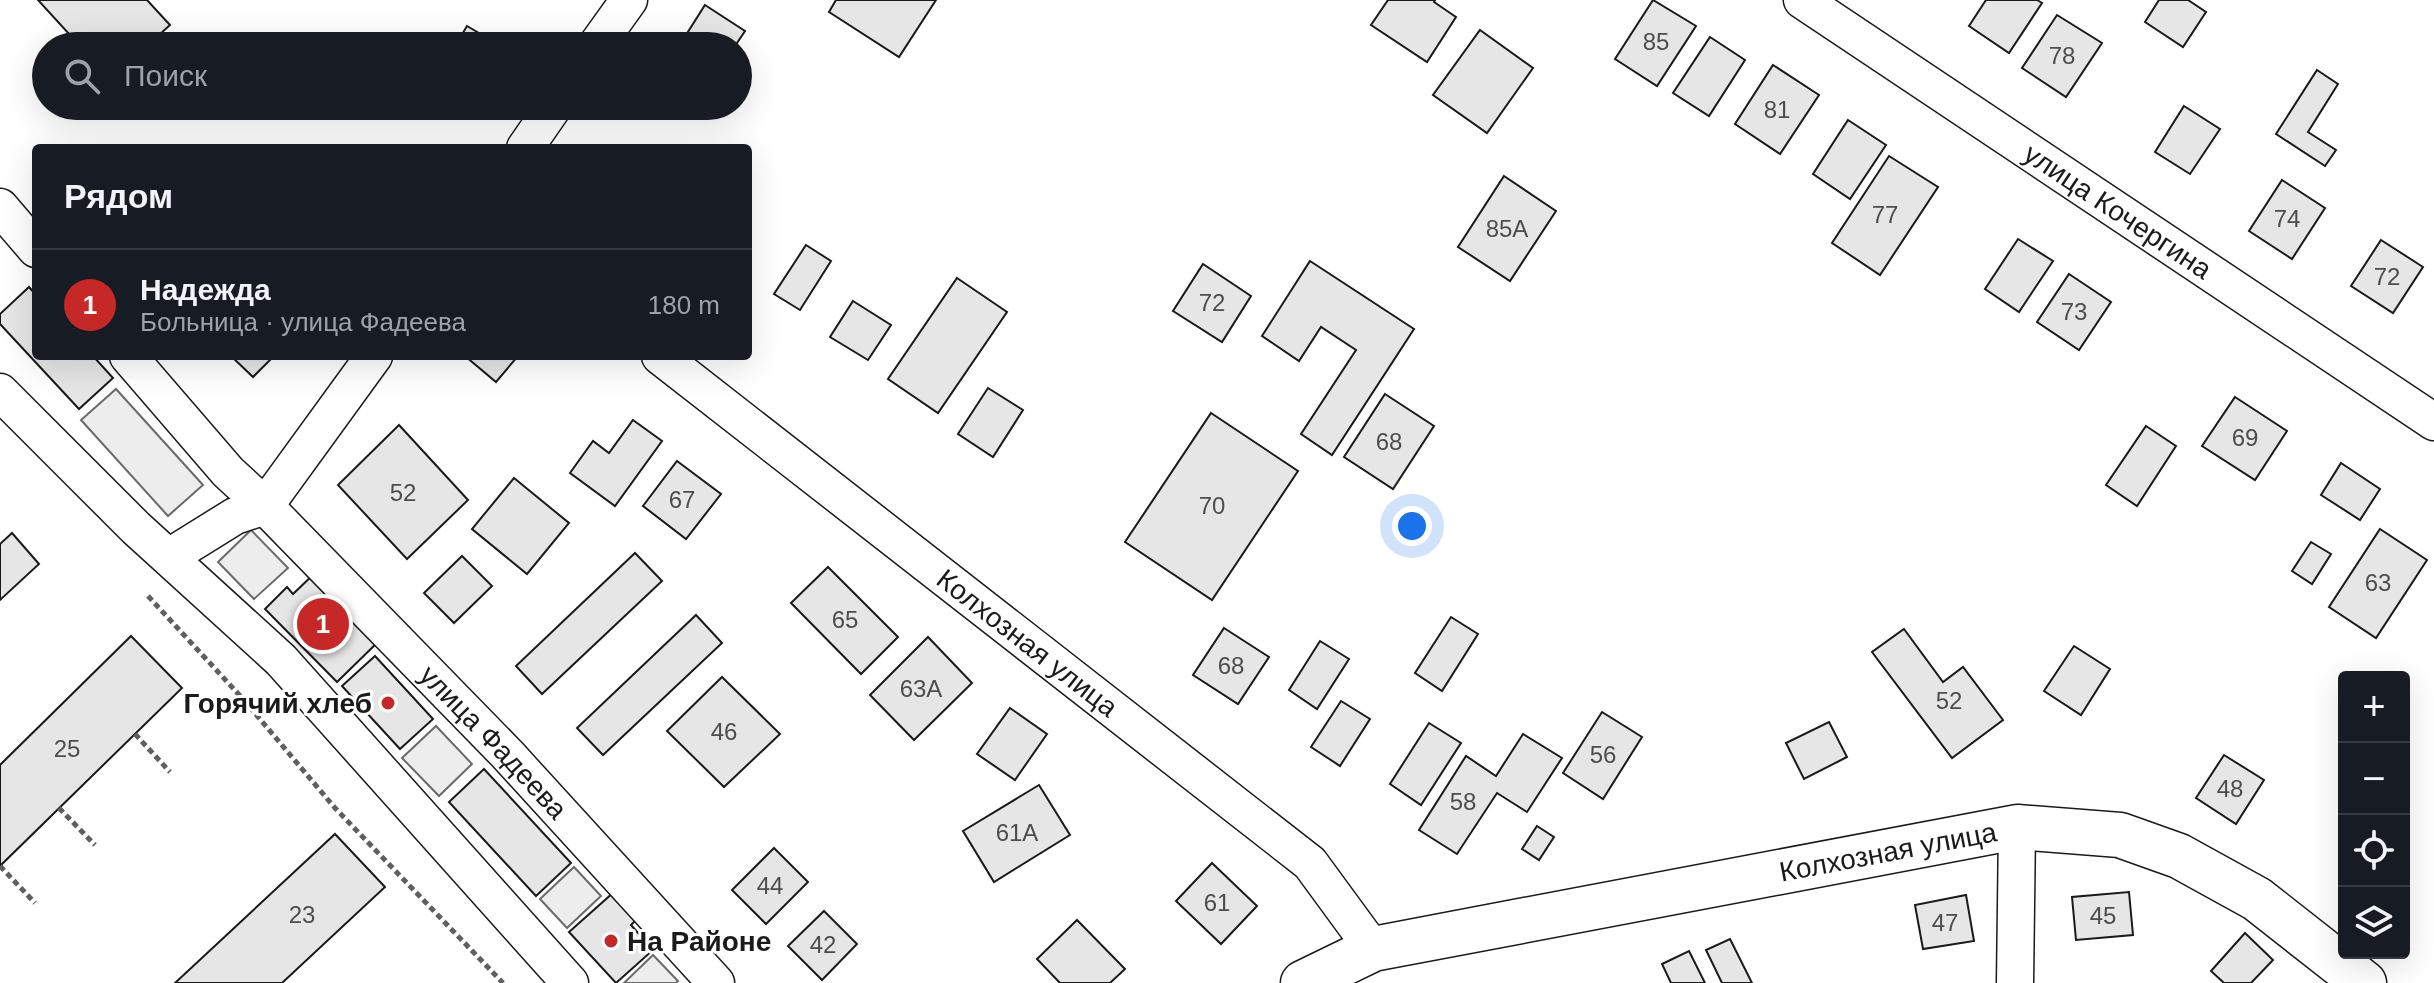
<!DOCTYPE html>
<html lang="ru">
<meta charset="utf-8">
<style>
:root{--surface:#171b24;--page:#242831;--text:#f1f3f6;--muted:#9ea1a6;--line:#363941;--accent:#c62828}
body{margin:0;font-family:Helvetica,sans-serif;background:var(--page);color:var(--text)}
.controls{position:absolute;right:24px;bottom:24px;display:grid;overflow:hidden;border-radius:8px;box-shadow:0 8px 32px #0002}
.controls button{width:72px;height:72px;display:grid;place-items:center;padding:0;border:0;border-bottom:2px solid var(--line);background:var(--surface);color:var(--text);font:40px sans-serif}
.you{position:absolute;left:1412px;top:526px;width:28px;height:28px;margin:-20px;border:6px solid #fff;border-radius:50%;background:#1a73e8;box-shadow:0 0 0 12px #1a73e833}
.badge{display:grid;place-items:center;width:52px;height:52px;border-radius:50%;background:var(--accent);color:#fff;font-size:26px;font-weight:700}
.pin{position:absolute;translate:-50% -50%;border:4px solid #fff;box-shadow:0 2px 8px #0006}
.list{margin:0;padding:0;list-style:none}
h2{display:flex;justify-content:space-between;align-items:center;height:104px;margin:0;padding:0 32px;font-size:34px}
h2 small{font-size:26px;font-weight:400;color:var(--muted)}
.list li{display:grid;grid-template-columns:52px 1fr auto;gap:24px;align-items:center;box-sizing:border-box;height:112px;padding:0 32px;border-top:2px solid var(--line)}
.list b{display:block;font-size:30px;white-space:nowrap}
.list p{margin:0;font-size:26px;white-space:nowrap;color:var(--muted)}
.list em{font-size:26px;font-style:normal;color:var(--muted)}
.icon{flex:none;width:44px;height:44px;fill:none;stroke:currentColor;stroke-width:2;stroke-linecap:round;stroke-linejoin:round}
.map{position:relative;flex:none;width:2434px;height:983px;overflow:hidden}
.search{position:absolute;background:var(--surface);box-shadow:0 8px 32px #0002;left:32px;top:32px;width:720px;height:88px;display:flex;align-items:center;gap:20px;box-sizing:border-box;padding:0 28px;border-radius:44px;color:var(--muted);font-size:30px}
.panel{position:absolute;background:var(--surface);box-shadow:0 8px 32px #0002;left:32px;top:144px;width:720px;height:216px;border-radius:8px}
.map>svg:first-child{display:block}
.parking{fill:#ededed;stroke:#6a6a6a;stroke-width:2}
.building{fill:#e6e6e6;stroke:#1a1a1a;stroke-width:2}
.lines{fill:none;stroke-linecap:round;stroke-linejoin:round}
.street-casing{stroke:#1a1a1a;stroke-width:39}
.secondary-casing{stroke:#1a1a1a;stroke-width:47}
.path{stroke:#5f5f5f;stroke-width:5;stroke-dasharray:6 4;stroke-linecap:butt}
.street{stroke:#fff;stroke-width:36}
.secondary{stroke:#fff;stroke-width:44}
.poi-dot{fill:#c62828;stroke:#fff;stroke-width:3}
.labels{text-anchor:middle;stroke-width:6;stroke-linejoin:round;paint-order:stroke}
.number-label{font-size:24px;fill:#4d4d4d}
.street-label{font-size:28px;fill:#1a1a1a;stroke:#fff}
.poi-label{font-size:28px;font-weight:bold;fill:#1a1a1a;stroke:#fff;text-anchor:end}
</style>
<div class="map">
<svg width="2434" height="983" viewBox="0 0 2434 983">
<rect width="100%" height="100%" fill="#fff"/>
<g class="parking">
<path d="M116 389 203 485 168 516 81 420Z"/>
<path d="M251 530 288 568 254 599 218 562Z"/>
<path d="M436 726 472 764 439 796 402 758Z"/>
<path d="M574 867 601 896 567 928 540 899Z"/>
<path d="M653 955 678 981 676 983H624Z"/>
</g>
<g class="building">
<path d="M38 0H147L170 25 147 46H80Z"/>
<path d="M836 0H936L899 57 829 12Z"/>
<path d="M1388 0H1435L1434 2 1456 17 1427 62 1371 25Z"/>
<path d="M1653 0 1696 26 1657 86 1615 59Z"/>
<path d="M1986 0H2037L2042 3 2009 53 1969 26Z"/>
<path d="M2159 0H2188L2206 12 2183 47 2145 22Z"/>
<path d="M705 5 745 31 735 46H679Z"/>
<path d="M2057 15 2102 43 2066 97 2022 68Z"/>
<path d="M467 26 501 46H455Z"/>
<path d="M1480 30 1533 68 1487 133 1433 95Z"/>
<path d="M1710 37 1745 60 1709 116 1673 93Z"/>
<path d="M1773 65 1819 95 1780 154 1735 124Z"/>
<path d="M2317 70 2338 84 2308 132 2336 150 2325 166 2276 134Z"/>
<path d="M2184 106 2220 129 2190 174 2155 152Z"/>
<path d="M1848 120 1886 145 1850 199 1813 174Z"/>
<path d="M1889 156 1938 187 1880 275 1832 243Z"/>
<path d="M1504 176 1556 211 1510 281 1458 247Z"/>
<path d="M2282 180 2325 208 2292 259 2249 231Z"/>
<path d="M2018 239 2053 261 2019 312 1985 289Z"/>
<path d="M2381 240 2423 267 2393 313 2351 286Z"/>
<path d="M806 245 831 261 800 310 774 294Z"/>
<path d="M1310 261 1414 329 1332 455 1301 434 1356 350 1321 327 1299 361 1262 336Z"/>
<path d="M1203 264 1251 296 1222 342 1173 311Z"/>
<path d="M2069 274 2111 302 2079 350 2037 322Z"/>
<path d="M957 278 1007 312 938 413 888 379Z"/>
<path d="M29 287 36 295V356H93L113 378 79 409 0 324V314Z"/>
<path d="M853 301 891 325 868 360 830 337Z"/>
<path d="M231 356H274L253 377Z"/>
<path d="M465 356H518L496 382Z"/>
<path d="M988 388 1023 410 993 457 958 434Z"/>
<path d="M1385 394 1434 426 1393 489 1344 457Z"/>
<path d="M2235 397 2287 431 2255 480 2202 446Z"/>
<path d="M1211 413 1298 471 1212 600 1125 542Z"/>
<path d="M633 420 662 441 615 506 570 473 593 441 609 453Z"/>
<path d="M399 425 468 500 407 559 338 485Z"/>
<path d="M2146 426 2176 446 2137 506 2106 485Z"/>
<path d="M677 461 721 494 686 539 643 506Z"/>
<path d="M2341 463 2380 489 2360 520 2321 495Z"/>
<path d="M514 478 569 523 527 574 472 529Z"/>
<path d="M2380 529 2427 560 2376 638 2329 607Z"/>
<path d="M12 533 39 564 0 600V544Z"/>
<path d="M2311 542 2331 554 2312 584 2292 571Z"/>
<path d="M635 553 662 581 542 694 516 666Z"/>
<path d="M462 556 492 586 454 623 424 593Z"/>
<path d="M828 567 898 637 861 674 791 603Z"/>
<path d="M316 572 382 638 337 682 265 609 287 587 293 594Z"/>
<path d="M696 615 722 643 603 755 577 728Z"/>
<path d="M1451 617 1478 634 1442 691 1415 673Z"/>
<path d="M1224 628 1269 657 1238 704 1193 675Z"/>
<path d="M1904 629 1943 682 1963 667 2003 720 1952 758 1872 652Z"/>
<path d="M131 636 182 688 0 866V765Z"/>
<path d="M928 637 972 683 914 740 870 695Z"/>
<path d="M1320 641 1349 659 1317 709 1289 690Z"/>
<path d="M2074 646 2110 669 2081 715 2044 691Z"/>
<path d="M375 656 433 719 400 749 342 686Z"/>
<path d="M722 677 780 734 724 787 667 731Z"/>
<path d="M1341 701 1370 719 1340 766 1311 747Z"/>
<path d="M1010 708 1047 734 1015 780 977 754Z"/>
<path d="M1602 712 1642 737 1603 799 1563 773Z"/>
<path d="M1829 722 1847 757 1804 779 1786 743Z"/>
<path d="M1429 723 1461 743 1421 805 1390 784Z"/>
<path d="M1523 734 1562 758 1527 812 1497 793 1457 854 1419 830 1466 756 1496 776Z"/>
<path d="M2224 755 2264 780 2236 824 2196 798Z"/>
<path d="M484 769 571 863 536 896 449 802Z"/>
<path d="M1039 785 1070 835 994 882 963 831Z"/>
<path d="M1537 826 1554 837 1539 860 1522 849Z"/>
<path d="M335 834 385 887 282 983H175Z"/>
<path d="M774 848 808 882 766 924 732 890Z"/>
<path d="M1212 863 1257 906 1221 944 1176 901Z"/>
<path d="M614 892 638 918 631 925 653 950 616 983 569 932Z"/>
<path d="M2129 892 2133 935 2076 940 2072 897Z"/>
<path d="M1966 895 1974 941 1923 949 1915 905Z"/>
<path d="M824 911 857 944 822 980 788 946Z"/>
<path d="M1077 920 1125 969 1110 983H1060L1037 959Z"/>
<path d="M2245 933 2273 960 2251 983H2224L2211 971Z"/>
<path d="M1730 939 1752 983H1722L1706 950Z"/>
<path d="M1689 951 1705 983H1671L1662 964Z"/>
</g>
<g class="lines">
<defs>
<g id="street">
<path id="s1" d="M1802 0 2434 422"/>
<path d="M596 46 629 0"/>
<path d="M525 148 554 106"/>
<path d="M0 207 36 249"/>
<path id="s2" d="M128 356 228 472 265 506 507 754 716 983"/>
<path id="s3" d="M660 356 1310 863 1373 949"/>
<path d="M0 392 136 528 281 660 570 983"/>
<path d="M265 506 374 356"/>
<path d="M169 557 235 516 265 506"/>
<path d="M2015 983 2017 827"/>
</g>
<g id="secondary">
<path id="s4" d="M1303 983 1373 949 2017 827 2120 835 2179 856 2257 899 2364 983"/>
</g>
</defs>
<use href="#street" class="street-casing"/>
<use href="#secondary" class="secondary-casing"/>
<g class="path">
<path d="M148 596 243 699 335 808 503 983"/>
<path d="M135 734 170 772"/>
<path d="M59 808 95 845"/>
<path d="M0 866 35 903"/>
</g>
<use href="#street" class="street"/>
<use href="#secondary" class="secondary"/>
</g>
<g class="poi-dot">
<circle cx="388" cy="703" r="8"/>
<circle cx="611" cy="941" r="8"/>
</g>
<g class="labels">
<g class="number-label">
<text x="1656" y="50">85</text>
<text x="2062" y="64">78</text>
<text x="1777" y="118">81</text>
<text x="1885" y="223">77</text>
<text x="2287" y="227">74</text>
<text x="1507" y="237">85А</text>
<text x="2387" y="285">72</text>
<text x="1212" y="311">72</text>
<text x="2074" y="320">73</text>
<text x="2245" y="446">69</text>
<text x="1389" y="450">68</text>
<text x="403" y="501">52</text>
<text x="682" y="508">67</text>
<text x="1212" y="514">70</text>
<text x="2378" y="591">63</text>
<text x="845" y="628">65</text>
<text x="1231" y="674">68</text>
<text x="921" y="697">63А</text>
<text x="1949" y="709">52</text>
<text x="724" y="740">46</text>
<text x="67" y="757">25</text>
<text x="1603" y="763">56</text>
<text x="2230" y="797">48</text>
<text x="1463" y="810">58</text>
<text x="1017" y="841">61А</text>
<text x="770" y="894">44</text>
<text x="1217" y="911">61</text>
<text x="302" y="923">23</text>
<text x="2103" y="924">45</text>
<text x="1945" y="931">47</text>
<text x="823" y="953">42</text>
</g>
<g class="street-label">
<text dy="10" stroke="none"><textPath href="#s1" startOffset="380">улица Кочергина</textPath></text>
<text dy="10" stroke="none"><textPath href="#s3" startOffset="466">Колхозная улица</textPath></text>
<text dy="10" stroke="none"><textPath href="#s2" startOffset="532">улица Фадеева</textPath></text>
<text dy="10" stroke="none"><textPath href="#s4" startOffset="602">Колхозная улица</textPath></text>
</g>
<g class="poi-label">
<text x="372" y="713">Горячий хлеб</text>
<text x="627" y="951" text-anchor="start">На Районе</text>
</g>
</g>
</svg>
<div class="controls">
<button>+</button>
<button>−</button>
<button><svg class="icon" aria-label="locate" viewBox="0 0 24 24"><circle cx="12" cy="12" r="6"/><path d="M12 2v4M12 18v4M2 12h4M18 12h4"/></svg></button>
<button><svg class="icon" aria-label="layers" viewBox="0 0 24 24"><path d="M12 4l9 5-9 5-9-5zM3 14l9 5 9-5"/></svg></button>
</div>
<div class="you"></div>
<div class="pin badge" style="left:323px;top:624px">1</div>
<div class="search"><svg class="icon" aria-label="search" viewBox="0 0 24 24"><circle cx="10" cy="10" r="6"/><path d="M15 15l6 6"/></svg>Поиск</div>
<section class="panel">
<h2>Рядом<small></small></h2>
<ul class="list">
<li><span class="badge">1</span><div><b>Надежда</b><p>Больница · улица Фадеева</p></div><em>180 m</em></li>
</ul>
</section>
</div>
